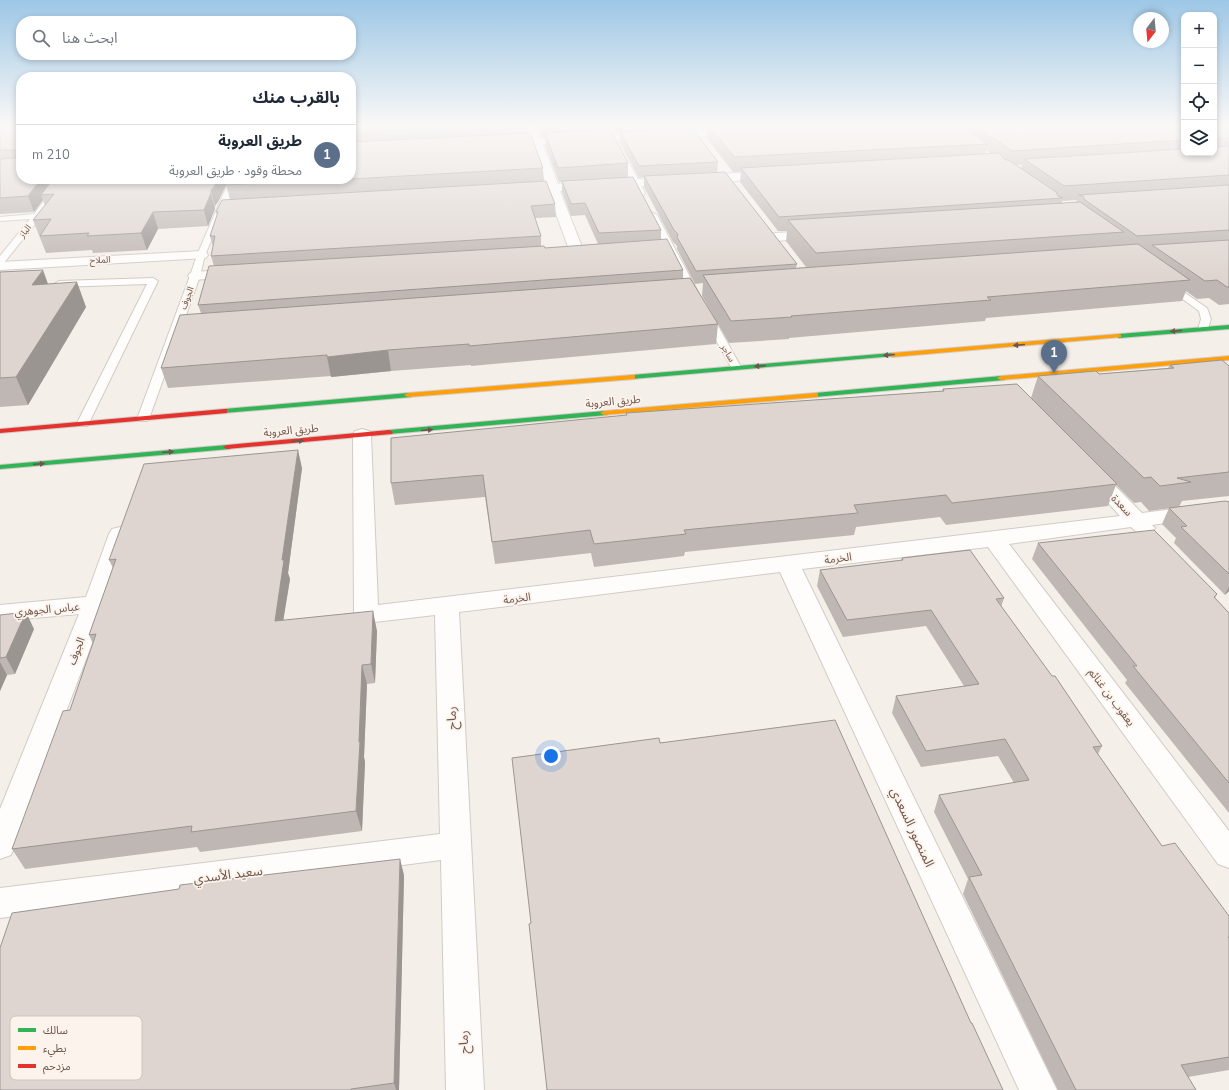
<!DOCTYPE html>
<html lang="ar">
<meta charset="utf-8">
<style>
:root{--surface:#fff;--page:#f2f2f3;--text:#1f2937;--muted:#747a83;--line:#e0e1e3;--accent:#0f766e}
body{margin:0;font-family:"Nunito Sans","Noto Sans Arabic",sans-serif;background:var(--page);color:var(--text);direction:rtl}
.controls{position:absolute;right:12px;top:12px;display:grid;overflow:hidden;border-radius:8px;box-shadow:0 2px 6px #0003}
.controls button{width:36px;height:36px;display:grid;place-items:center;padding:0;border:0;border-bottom:1px solid var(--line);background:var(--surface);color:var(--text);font:20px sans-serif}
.compass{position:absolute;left:1133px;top:12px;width:36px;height:36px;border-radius:50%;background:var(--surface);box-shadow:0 2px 6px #0003;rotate:196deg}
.you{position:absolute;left:551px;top:756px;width:14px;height:14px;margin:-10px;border:3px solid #fff;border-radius:50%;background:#1a73e8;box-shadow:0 0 0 6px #1a73e833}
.badge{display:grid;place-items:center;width:26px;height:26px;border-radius:50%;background:var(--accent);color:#fff;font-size:13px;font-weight:700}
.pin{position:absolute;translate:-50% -33px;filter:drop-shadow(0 1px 2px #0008)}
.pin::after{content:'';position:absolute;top:21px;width:14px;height:12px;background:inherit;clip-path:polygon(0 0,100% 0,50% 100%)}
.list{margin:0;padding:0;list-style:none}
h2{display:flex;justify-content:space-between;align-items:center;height:52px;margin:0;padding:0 16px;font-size:17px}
h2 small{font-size:13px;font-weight:400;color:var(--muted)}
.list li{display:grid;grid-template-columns:26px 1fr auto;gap:12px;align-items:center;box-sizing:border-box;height:60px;padding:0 16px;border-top:1px solid var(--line)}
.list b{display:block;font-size:15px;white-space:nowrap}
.list p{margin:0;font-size:13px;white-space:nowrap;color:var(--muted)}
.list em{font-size:13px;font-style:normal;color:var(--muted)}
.icon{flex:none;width:22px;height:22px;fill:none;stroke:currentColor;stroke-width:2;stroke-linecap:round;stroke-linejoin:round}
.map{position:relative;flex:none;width:1229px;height:1090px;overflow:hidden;direction:ltr}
.search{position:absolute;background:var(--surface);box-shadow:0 2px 6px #0003;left:16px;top:16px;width:340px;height:44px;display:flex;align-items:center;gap:10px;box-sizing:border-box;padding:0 14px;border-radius:16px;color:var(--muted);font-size:15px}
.panel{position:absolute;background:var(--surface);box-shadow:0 2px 6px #0003;left:16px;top:72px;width:340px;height:112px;border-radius:16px;direction:rtl}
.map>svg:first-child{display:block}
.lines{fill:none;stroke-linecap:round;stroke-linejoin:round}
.lane-casing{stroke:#d2cbc5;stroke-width:2}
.street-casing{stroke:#d2cbc5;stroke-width:2}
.fast-casing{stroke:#d3cbc7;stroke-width:2}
.slow-casing{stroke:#d3cbc7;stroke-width:2}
.jam-casing{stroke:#d3cbc7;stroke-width:2}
.lane{fill:#fefdfc;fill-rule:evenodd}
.street{fill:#fefdfc;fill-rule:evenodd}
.fast{fill:#30b455;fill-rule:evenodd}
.slow{fill:#ff9f0a;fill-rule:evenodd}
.jam{fill:#e5322d;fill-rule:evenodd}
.wall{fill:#bfb7b3;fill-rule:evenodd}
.shaded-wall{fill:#9b9592}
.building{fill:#ded5d0;stroke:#9b9592}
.oneway{fill:#6e564e}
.labels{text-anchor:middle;stroke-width:3.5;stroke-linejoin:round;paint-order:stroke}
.far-street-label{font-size:9px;fill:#6e564e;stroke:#fcf4ec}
.street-label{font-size:11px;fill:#6e564e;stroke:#fcf4ec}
.near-street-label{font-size:13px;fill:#6e564e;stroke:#fcf4ec}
.key{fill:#fcf4ec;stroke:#d1c5bd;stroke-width:1}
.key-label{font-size:11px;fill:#6e564e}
</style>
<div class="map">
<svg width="1229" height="1090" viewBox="0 0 1229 1090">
<rect width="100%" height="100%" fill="#f5efea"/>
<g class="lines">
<defs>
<g id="lane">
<path d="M603 126H610L645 193 644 195H641L637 193Z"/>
<path d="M60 179H68L40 218 3 264 0 265V256L30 219 0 221V217L34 214Z"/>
<path d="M230 179H238L205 255 200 276 149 419 147 421H139L137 419 190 276 197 255Z"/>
<path d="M650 213H653L657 215 699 294 697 296H691L689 294 649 215Z"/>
<path d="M153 278 158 281 89 423 87 426H79L77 423 147 284 59 287 54 284 59 281Z"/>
<path d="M1169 282 1207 308 1211 319 1207 331H1199L1198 329 1201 319 1199 311 1166 287 1164 285Z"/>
<path d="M708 314 713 317 741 367 740 369 736 370 731 367 703 317Z"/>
</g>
<g id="street">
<path d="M525 126H535L540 139 735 129 740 132 735 135 543 145 558 184 769 171 773 173 775 175 773 177 769 179 560 191 584 252 582 255 577 256 572 255 570 252 548 192 518 194 514 193 512 190 514 187 518 186 546 185 532 146 504 147 499 144 504 141 530 139Z"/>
<path d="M815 231 820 232 822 235 820 238 775 241 770 240 768 237 770 234 775 233Z"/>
<path d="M201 251 206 252 208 255 206 258 0 270V262Z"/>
<path d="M236 269 241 270 243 273 241 276 195 280 190 279 188 276 190 273 195 272Z"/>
<path d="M362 429 369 431 371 435 378 605 1120 516 1081 473 1084 469 1091 467 1098 469 1142 513 1229 502V514L1152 525 1155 528 1152 533C1143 535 1138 534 1131 527L1009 544 1229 831V868L1218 864 988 547 802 569 1057 1090H1019L780 572 459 612 484 1090H446L441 860 0 918V888L440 834 435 615 366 623 358 621 354 615 353 435 355 431Z"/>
<path d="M120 527 128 529 131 534 107 604 15 846 11 855 0 859V809L79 614 0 621V605L86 597 109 534 112 529Z"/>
</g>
<g id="fast">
<path d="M1229 325V329L1119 338 1116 336 1119 334Z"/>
<path d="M892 353 894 354V356L632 379 628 377 632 375Z"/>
<path d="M1001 376 1005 378 1004 380 815 397 811 395 815 393Z"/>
<path d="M408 393 412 395 411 397 224 413 220 411 224 409Z"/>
<path d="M604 411 608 413 607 415 389 434 385 432 389 430Z"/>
<path d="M227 445H230L231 447 230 449 0 469V465Z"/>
</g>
<g id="slow">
<path d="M1119 334 1121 335V337L892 357 889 355 892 353Z"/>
<path d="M1229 356V360L1001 380 997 378 1001 376Z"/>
<path d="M632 375H635V379L408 397 404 395 408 393Z"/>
<path d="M815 393H818V397L604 415 600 413 604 411Z"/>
</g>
<g id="jam">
<path d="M224 409H227V413L0 433V429Z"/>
<path d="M389 430 393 432 392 434 227 449 223 447 227 445Z"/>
</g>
</defs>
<use href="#lane" class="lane-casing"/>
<use href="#street" class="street-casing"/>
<use href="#fast" class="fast-casing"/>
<use href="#slow" class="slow-casing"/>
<use href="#jam" class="jam-casing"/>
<use href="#lane" class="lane"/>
<use href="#street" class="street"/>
<use href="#fast" class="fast"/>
<use href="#slow" class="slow"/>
<use href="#jam" class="jam"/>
</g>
<g class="wall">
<path d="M0 126H21V179H351V126H527L528 133 543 168 544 181 555 204 556 217 535 218 541 236V246L545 248 598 244 585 215 571 216 562 192V182H559L545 146V137H541L537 126H605V129L628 163V177L661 230V239L683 270V278L718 324 716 344 471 366V365L391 371 331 377V376L168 388 161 368 201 313 198 305 214 266 211 256 213 247 210 236 217 215 216 212 230 199 226 185 218 202 215 206V209L208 226 158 229 147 250 93 253 92 250 46 253 33 220 45 206 43 200 34 212 0 214Z"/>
<path d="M612 126H685L684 129 718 162 717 172 797 264 796 268 806 267 786 241 787 231H778L740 182 741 172H733L706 137V128H699L697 126H1184V153H1214V126H1229V304L1219 305 1209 298 1197 299 1186 291 1182 301 986 318 985 321 789 338V339L729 343 702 296 703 283 695 284 677 249V246L673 242 644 187V177L639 178 620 142V133H616ZM986 150 991 154H985ZM1016 165H1022L1021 168ZM1077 200 1076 202 1062 203V201Z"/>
<path d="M0 272 48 284 86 307 28 405 0 407Z"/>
<path d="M1170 365 1229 366V496L1182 501 1179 507 1149 511 1141 502 1134 503 1116 485 1108 506 946 525 940 517 856 527 854 535 685 552 684 556 594 567 591 553 495 564 485 497 395 505 391 483 626 415V413L942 391 943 389 1031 398 1038 376 1099 374 1168 368Z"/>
<path d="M302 468 288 573 290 579 283 620 377 631 375 683 367 684 364 757 365 762 362 831 200 852 197 847 25 869 12 849 70 710 93 644 89 635 113 568 109 560Z"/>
<path d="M1229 502V591L1225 595 1174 543 1176 538 1162 524 1169 508Z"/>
<path d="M1038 543 1217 594 1215 598 1229 613V813L1125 683 1127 680 1032 559Z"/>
<path d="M902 558 1004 598 1001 607 1102 746 1098 754 1162 846 1229 916V1070L1188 1077 1196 1090H1058L963 894 968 879 934 812 939 795 1014 783 998 756 921 767 892 713 896 696 964 686 926 626 843 637 817 586 820 570 901 560Z"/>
<path d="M0 615 34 629 15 674 7 675 0 691Z"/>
<path d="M404 875 399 1090H0Z"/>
</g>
<g class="shaded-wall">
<path d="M41 179H58L41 195 43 200 34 212 28 196Z"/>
<path d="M218 179H229L218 202 215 206 211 190Z"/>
<path d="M211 193 215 209 208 226 204 210Z"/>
<path d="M153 212 158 229 147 250 141 233Z"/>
<path d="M43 270 52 295 32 285Z"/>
<path d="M77 282 86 307 28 405 16 377Z"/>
<path d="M388 350 391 371 331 377 327 357Z"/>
<path d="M298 450 302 468 288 573 290 579 280 641 275 621 282 560Z"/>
<path d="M1229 587V591L1225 595Z"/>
<path d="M373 611 377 631 375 683 371 664Z"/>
<path d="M26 612 34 629 15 674 6 657Z"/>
<path d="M0 662 7 675 0 691Z"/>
<path d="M362 665 367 684 364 757 365 762 362 831 356 811Z"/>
<path d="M400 859 404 875 399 1090H396L394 1083Z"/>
</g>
<g class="building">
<path d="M0 126H21V179H41L28 196 0 198V159L15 158 17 151 15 150H0Z"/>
<path d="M351 126H473L351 133Z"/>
<path d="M709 126H963L988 144 734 157Z"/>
<path d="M976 126H1184V140L1012 151Z"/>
<path d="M1214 126H1229V138L1214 139Z"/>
<path d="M692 128 718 162 639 166 620 132Z"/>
<path d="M610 129 628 163 558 168 545 133Z"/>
<path d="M530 133 543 168 351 179V142Z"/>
<path d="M1229 146V175L1064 186 1024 159 1184 149V153H1214V147Z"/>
<path d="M999 153 1004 159 1010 161 1056 192 1058 196 1063 198 779 217 741 168Z"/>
<path d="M725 172 797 264 696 271 677 237 678 234 674 230 644 176Z"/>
<path d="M633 177 661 230 599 233 585 203 571 204 562 181Z"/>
<path d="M53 179H218L214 187 211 190V193L204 210 153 212 141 233 87 236 89 233 40 236 51 219 33 220 54 194 41 195Z"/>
<path d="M229 179H344L226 185Z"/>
<path d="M546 181 555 204 531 206 541 236 211 256 215 236H210L218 212H216L222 200Z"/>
<path d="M1229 185V230L1137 236 1085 200 1083 196 1078 195Z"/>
<path d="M1080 202 1124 232 816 253 788 220Z"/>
<path d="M667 239 683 270 198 305 209 266 544 246 545 248Z"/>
<path d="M1229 240V287H1227L1217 280 1205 281 1152 245Z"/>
<path d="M1138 244 1190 280 987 297 991 300 791 316 792 317 731 321 703 275Z"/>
<path d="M43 270 32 285 77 282 16 377 0 378V272Z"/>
<path d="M690 278 718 324 469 346V344L388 350 327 357V355L161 368 180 315Z"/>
<path d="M1222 360 1229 366V472L1177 478 1191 482 1160 486 1151 477 1144 478 1038 376 1096 371 1099 374 1174 368 1170 365Z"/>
<path d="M1017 384 1117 484 952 503 946 495 854 505 858 513 684 530 686 534 594 544 590 530 492 542 483 475 391 483V438L627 415 626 413 944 391 943 389Z"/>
<path d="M298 450 282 560H284L275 621 373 611 371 664 362 665 359 742H360L356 811 191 832 192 826 12 849 63 711 70 710 96 634 89 635 116 559 109 560 144 464Z"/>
<path d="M1225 501 1229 502V574L1181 527 1187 526 1169 508Z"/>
<path d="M1154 530 1217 594 1214 597 1229 613V783L1133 666H1137L1038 543Z"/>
<path d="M970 550 1004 598 996 599 1052 676H1055L1102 746 1093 747 1162 846 1175 843 1229 916V937H1228L1229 938V1057L1181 1065 1196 1090H1076L969 877 982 875 939 795 1029 780 1005 739 926 751 896 696 979 684 931 610 847 620 820 570 903 560 902 558Z"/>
<path d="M26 612 6 657 0 658V615Z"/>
<path d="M835 720 971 1023H972L1003 1090H547L529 924 531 923 512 758 659 738 660 743Z"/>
<path d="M400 859 394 1083 351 1089V1090H0V948L12 913 179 889 180 885Z"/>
</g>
<defs><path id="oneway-solid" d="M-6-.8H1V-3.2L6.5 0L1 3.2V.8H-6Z"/></defs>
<g class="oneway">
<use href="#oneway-solid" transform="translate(1176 331) rotate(175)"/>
<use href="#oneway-solid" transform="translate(1019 345) rotate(175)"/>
<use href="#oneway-solid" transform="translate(889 355) rotate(175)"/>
<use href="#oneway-solid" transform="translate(760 366) rotate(175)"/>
<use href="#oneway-solid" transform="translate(427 430) rotate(-5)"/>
<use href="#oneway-solid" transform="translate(298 441) rotate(-5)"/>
<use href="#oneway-solid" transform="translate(168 452) rotate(-5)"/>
<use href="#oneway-solid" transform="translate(39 464) rotate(-5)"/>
</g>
<linearGradient id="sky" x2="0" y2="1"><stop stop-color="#9dc7e6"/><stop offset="0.45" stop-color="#faf8f6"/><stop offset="1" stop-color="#faf8f6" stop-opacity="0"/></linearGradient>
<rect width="1229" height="279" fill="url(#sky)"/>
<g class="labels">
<g class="far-street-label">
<text transform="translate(25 231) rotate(-51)" y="3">الباز</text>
<text transform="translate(100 260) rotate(-3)" y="3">الملاح</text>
<text transform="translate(187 298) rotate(-70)" y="3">الجوف</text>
<text transform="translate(728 353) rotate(60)" y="3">ساجر</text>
</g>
<g class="street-label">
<text transform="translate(613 401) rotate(-5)" y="4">طريق العروبة</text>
<text transform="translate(291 430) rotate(-5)" y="4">طريق العروبة</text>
<text transform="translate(1122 505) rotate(46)" y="4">سعدة</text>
<text transform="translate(838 558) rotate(-7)" y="4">الخرمة</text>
<text transform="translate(517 598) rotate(-7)" y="4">الخرمة</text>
<text transform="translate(47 609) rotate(-5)" y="4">عباس الجوهري</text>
<text transform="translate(76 651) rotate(-69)" y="4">الجوف</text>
<text transform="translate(1112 697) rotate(53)" y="4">يعقوب بن غنائم</text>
</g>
<g class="near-street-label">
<text transform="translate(451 718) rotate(-92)" y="5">رماح</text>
<text transform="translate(913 827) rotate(65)" y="5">المنصور السعدي</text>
<text transform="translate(228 874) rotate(-7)" y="5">سعيد الأسدي</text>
<text transform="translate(463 1042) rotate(-92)" y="5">رماح</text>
</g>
</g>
<rect x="10" y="1016" width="132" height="64" rx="6" class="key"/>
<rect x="18" y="1028" width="18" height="4" fill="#30b455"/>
<rect x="18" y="1046" width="18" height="4" fill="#ff9f0a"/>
<rect x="18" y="1064" width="18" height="4" fill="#e5322d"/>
<g class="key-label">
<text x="43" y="1034">سالك</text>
<text x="43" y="1052">بطيء</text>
<text x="43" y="1070">مزدحم</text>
</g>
</svg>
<div class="controls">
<button>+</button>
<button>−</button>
<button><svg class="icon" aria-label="locate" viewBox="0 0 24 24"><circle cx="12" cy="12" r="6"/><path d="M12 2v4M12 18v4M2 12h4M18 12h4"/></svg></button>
<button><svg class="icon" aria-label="layers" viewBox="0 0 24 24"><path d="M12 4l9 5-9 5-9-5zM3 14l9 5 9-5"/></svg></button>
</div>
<svg class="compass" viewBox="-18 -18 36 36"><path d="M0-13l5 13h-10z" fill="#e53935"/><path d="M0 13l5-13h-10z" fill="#747a83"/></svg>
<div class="you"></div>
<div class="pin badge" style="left:1054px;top:373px;background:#5c6f8a">1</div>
<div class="search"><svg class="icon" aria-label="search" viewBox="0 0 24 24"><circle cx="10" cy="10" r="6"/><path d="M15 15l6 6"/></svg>ابحث هنا</div>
<section class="panel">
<h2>بالقرب منك<small></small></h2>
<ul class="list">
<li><span class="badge" style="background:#5c6f8a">1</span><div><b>طريق العروبة</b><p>محطة وقود · طريق العروبة</p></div><em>210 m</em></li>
</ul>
</section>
</div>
